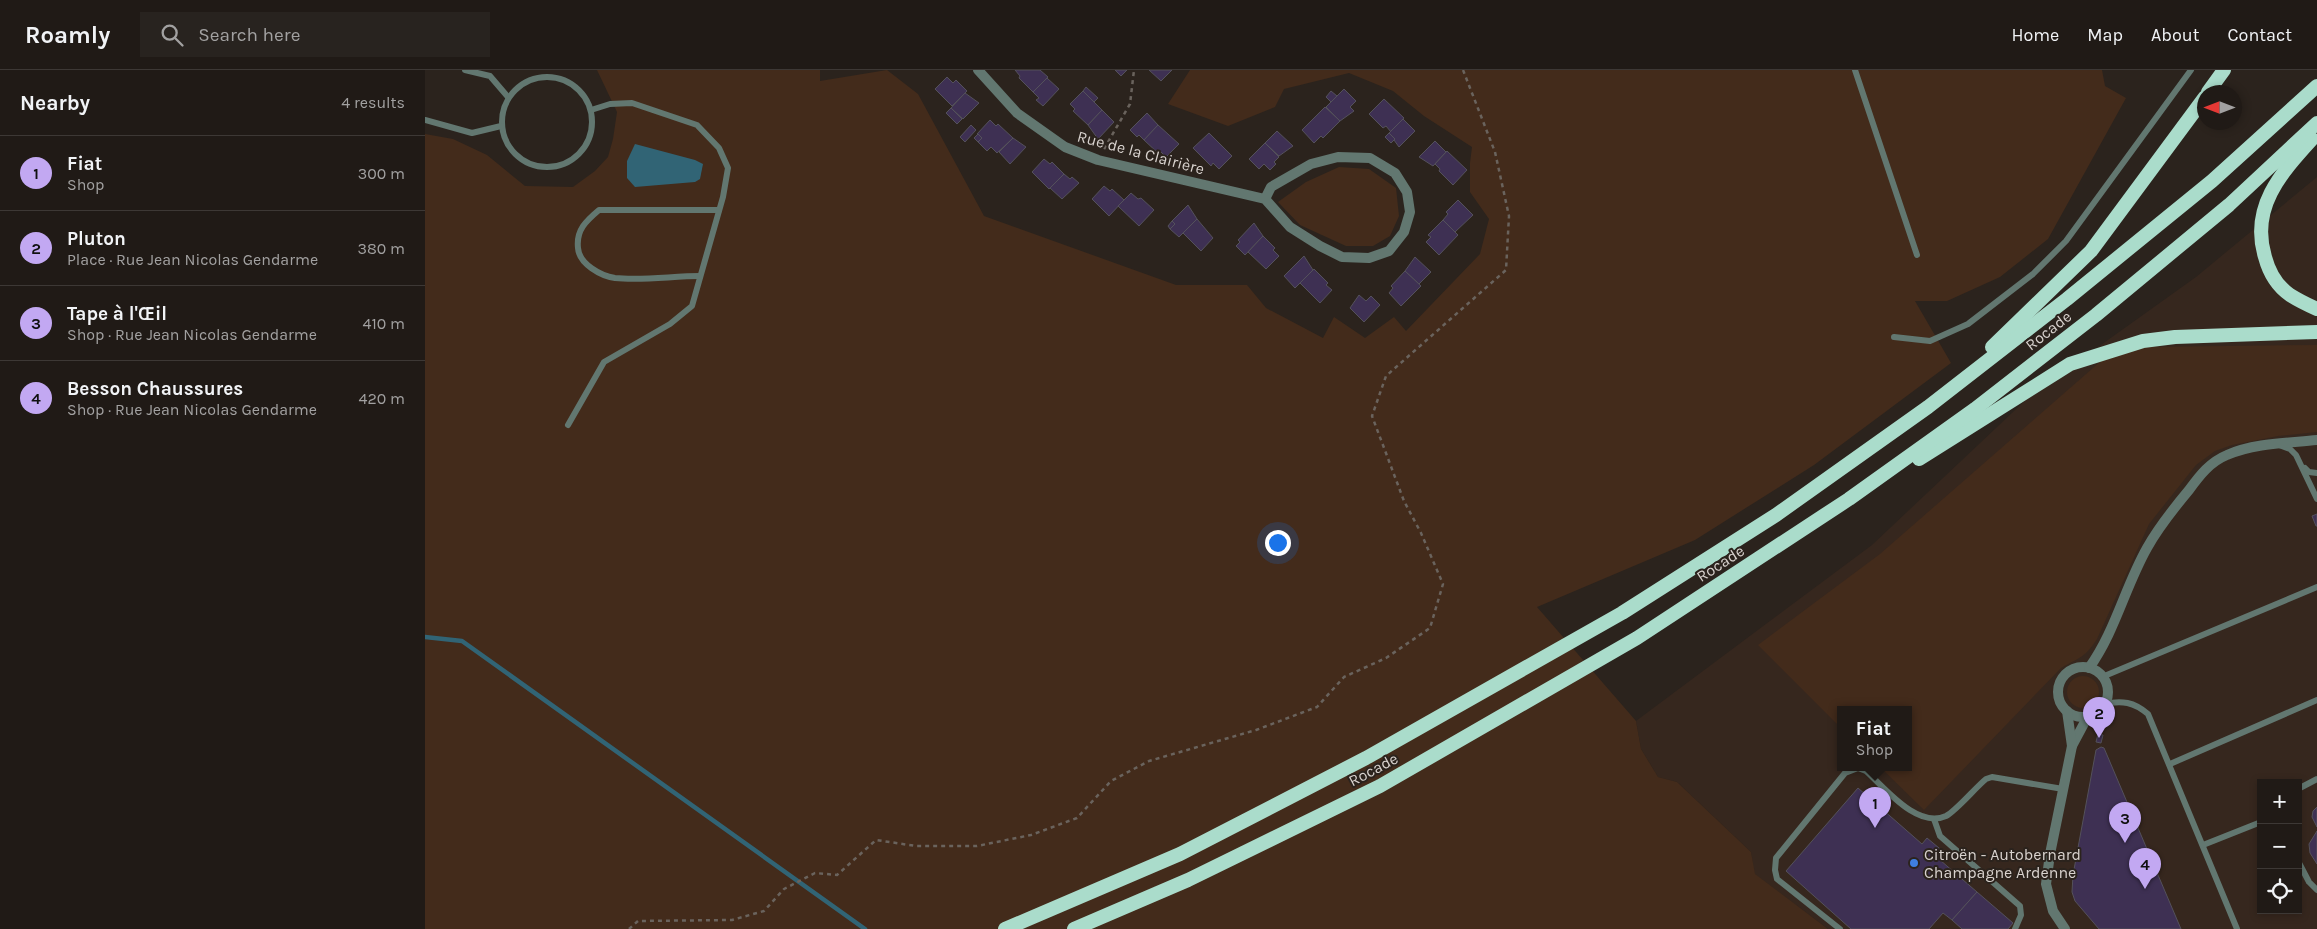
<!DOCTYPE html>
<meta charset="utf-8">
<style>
:root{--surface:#201a16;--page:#28231f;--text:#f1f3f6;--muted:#a2a1a1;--line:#3d3835;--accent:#c2a8f2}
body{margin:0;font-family:Karla,sans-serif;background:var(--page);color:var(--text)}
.controls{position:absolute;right:15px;bottom:15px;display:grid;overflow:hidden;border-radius:0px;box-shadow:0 2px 8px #0003}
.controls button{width:45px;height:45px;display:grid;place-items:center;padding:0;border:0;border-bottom:1px solid var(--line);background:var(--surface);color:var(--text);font:25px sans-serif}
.compass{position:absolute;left:1772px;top:15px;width:45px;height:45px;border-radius:50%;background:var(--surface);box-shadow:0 2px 8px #0003;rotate:270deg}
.you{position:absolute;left:852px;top:472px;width:18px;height:18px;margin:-12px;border:4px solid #fff;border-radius:50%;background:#1a73e8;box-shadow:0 0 0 8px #1a73e833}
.badge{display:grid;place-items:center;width:32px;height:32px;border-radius:50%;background:var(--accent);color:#111;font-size:16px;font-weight:700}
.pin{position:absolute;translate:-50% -41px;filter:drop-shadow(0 1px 2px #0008)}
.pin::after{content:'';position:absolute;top:26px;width:18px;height:15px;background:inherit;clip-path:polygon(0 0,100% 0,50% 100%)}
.popup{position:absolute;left:1412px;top:636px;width:75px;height:65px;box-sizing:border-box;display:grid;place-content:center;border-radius:0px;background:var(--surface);filter:drop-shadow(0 1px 4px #0005);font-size:16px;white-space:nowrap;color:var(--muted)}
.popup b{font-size:19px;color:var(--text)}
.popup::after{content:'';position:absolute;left:50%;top:100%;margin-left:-10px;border:10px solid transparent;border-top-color:var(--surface)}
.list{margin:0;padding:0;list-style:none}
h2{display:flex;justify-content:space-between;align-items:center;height:65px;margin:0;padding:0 20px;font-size:21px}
h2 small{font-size:16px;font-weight:400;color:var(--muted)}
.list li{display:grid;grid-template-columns:32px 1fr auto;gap:15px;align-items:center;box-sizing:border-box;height:75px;padding:0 20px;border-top:1px solid var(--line)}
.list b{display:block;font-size:19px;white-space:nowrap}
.list p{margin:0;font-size:16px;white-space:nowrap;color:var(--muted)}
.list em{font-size:16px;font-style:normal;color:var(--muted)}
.icon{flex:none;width:28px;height:28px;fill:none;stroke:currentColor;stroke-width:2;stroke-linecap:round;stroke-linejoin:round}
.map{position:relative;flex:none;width:1892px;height:859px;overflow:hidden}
header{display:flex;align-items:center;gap:30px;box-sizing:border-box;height:70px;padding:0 25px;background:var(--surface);border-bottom:1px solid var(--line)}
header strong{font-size:24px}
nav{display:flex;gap:28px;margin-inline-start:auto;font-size:18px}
.search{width:350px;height:45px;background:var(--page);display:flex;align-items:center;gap:12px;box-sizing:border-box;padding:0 18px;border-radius:0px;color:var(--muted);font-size:19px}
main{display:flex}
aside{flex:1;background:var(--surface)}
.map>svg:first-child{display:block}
.built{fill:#36271e;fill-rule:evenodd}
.green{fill:#432b1b}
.water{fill:#316475}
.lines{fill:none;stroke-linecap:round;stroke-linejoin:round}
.stream{stroke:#316475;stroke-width:4.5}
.building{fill:#3e3053;stroke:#54515b}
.path{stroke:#6a635d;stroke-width:2.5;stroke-dasharray:4 4;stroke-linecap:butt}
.service{stroke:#627770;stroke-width:6}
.minor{stroke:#627770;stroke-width:10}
.trunk{stroke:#aadccb;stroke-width:14}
.shop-dot{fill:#3f7fe0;stroke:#2b231d;stroke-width:2}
.labels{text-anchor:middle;stroke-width:4;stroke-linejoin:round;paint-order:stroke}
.street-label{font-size:16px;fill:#d8d2ce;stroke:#2b231d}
.poi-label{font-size:16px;fill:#d8d2ce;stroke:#2b231d;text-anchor:start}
</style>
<header>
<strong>Roamly</strong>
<div class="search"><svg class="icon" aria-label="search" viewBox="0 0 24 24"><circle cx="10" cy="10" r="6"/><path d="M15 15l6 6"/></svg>Search here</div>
<nav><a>Home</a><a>Map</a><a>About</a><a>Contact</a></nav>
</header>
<main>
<aside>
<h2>Nearby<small>4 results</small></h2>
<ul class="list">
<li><span class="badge">1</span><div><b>Fiat</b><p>Shop</p></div><em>300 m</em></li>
<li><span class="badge">2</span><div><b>Pluton</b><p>Place · Rue Jean Nicolas Gendarme</p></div><em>380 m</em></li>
<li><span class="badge">3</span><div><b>Tape à l'Œil</b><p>Shop · Rue Jean Nicolas Gendarme</p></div><em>410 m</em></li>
<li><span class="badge">4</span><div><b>Besson Chaussures</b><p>Shop · Rue Jean Nicolas Gendarme</p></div><em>420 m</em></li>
</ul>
</aside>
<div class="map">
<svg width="1892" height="859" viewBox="0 0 1892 859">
<rect width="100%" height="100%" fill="#2b231d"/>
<path class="built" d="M1892 107V859H1403L1329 804 1326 782 1252 712 1233 707 1216 679 1211 651 1447 475 1606 325 1771 207ZM1416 639H1484V697H1416ZM1836 713H1873V840H1836Z"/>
<g class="green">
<path d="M172 0H395V11L462 0 493 24 559 146 751 215H822L841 238 898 268 909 247 940 268 969 247 981 261 1055 184 1064 149 1045 122V93L1047 77 999 46 968 21 924 3 859 19 850 37 803 56 743 34 765 0H1677L1680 16 1701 28 1623 169 1575 207 1522 231H1490L1526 293 1389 395 1270 470 1112 537 1211 651 1216 679 1233 707 1252 712 1326 782 1330 804 1403 859H0V64L28 69 62 85 100 116 148 117 170 101 183 87 188 69 192 42Z"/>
<path d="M914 97 944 99 971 118 974 146 965 166 948 176H921L875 155 853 132 881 112Z"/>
<path d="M1892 275V362L1853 366 1807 375 1790 381 1771 395 1724 454 1672 569C1660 588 1653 588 1636 598L1499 740 1455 697H1484V639H1416V658L1333 575 1455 484 1676 291 1719 277Z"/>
<circle cx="1658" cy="622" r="16"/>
</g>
<path class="water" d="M210 74 270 90 278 94 275 109 270 112 210 117 202 108V91Z"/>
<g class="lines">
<path class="stream" d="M0 567 37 571 440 859"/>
</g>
<g class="building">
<path d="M590 0H615L623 7 608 22 594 8 595 6Z"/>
<path d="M690 0H702L696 6Z"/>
<path d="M724 0H747L736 11Z"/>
<path d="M522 7 528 13 531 10 542 21 527 36 510 19Z"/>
<path d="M622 8 634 19 618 36 611 30 614 28 608 22Z"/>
<path d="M661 17 673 28 669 32 658 21Z"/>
<path d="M919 19 931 31 925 37 929 41 915 51 901 37Z"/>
<path d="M658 21 677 40 663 55 648 41 650 39 645 34Z"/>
<path d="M906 21 912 26 906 32 901 27Z"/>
<path d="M540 23 554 33 538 49 526 38Z"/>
<path d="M959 29 979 48 966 62 961 56 958 58 944 44Z"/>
<path d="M900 37 915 51 898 68 896 66 889 73 877 60Z"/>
<path d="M526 38 537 49 532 54 521 43Z"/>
<path d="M677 40 689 52 673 69 663 55Z"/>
<path d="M722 43 733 55 719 70 714 65 712 67 705 60Z"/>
<path d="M978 49 990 61 974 77 964 63Z"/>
<path d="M565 50 571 56 573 54 588 68 572 83 566 77 562 81 553 72 557 68 552 64Z"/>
<path d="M546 55 551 60 540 72 535 67Z"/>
<path d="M733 55 754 74 741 87 736 82 734 84 719 70Z"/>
<path d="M852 61 868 76 854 86 840 73Z"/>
<path d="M784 63 807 86 794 99 788 93 786 96 768 78Z"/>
<path d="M964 63 970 69 966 73 960 67Z"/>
<path d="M553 64 557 68 553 72 549 68Z"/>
<path d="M588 68 601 77 585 94 574 82Z"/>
<path d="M1010 71 1021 82 1008 96 994 87Z"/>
<path d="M840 73 854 87 849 92 851 94 845 100 839 94 834 99 824 89Z"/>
<path d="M1022 81 1042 100 1028 115 1014 101 1015 99 1010 94Z"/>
<path d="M619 89 625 94 627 92 639 104 624 119 607 102Z"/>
<path d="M639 104 645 109 647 107 654 113 637 129 625 118Z"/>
<path d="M679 116 685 121 687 119 699 130 684 146 667 129Z"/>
<path d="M706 123 713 129 716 128 729 140 714 156 693 136Z"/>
<path d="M1033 130 1048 145 1030 162 1018 150 1023 144 1021 142Z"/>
<path d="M763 135 772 149 754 167 745 159 750 154 747 151Z"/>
<path d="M772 149 788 168 776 181 758 163Z"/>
<path d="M1018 150 1033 165 1014 185 1001 172 1006 167 1003 165Z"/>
<path d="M747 151 750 154 745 159 743 156Z"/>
<path d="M829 153 838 166 820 185 811 176 815 172 813 170Z"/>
<path d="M838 166 850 178 848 180 854 186 841 199 823 182Z"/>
<path d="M879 186 888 200 870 218 859 206Z"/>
<path d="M990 187 1006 202 994 214 980 201Z"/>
<path d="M889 199 903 213 901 215 907 220 895 233 875 213Z"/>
<path d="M980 201 996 216 976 236 964 223 968 218 966 216Z"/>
<path d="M934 225 941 231 946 226 955 235 939 252 925 238Z"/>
<path d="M1892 444V456H1891L1887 446Z"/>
<path d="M1673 664 1678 665 1676 673 1671 672Z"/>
<path d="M1676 677 1679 678 1756 859H1674L1650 831 1647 822 1648 805 1671 680Z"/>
<path d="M1433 718 1497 774 1502 768 1520 783 1515 790 1552 822 1527 850 1518 843 1504 859H1426L1361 801Z"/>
<path d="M1892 737V757L1887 747 1888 741Z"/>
<path d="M1892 761V794L1885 783 1884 774Z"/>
<path d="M1552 822 1588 853 1583 859H1537L1527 850Z"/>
</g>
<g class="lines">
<g class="path">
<path d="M679 79 705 34 709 0"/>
<path d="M204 859 213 851 307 850 339 841 359 819 390 803 412 805 451 770 491 776H552L606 765 652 748 686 711 724 691 831 660 892 637 919 607 961 588 1005 558 1018 514 996 463 979 431 947 346 961 306 1081 200 1084 146 1070 82 1038 0"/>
</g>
<g class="service">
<path d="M40 0 65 6 83 27"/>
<path d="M1430 0 1492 185"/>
<circle cx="122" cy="52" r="45"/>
<path d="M0 50 47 63 76 56"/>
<path d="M275 206C248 206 217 211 190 208 176 206 154 194 153 178 151 160 161 151 174 140H294"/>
<path d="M1469 267 1505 271 1543 254 1608 204 1641 171 1766 0"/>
<path d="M143 355 179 292 245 254 267 236 298 127 303 98 294 78 272 55 207 33 185 34 166 40"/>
<path d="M1854 375 1865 379 1871 385 1892 429"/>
<path d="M1880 398 1884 402 1892 403"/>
<path d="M1677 607 1892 517"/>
<path d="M1679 634C1697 630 1709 632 1723 644L1812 859"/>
<path d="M1745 694 1892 630"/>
<path d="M1873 719 1892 709"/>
<path d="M1509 749 1515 766 1595 836 1596 845 1590 859"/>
<path d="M1778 775 1836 752"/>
<path d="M1873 791 1884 812 1892 820"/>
<path d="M1415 859 1352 809 1350 800 1351 788 1420 703 1433 698 1441 701C1460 718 1492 759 1521 746 1531 741 1551 717 1561 709L1567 707 1638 719"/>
</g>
<g class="minor">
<path d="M553 0 592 43 640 77 673 90 840 129 865 157 895 176 917 187 944 188 964 181 979 162 985 142 982 122 970 103 945 88 913 87 886 94 846 117 840 129"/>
<circle cx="1658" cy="622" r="25"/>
<path d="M1664 598C1690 562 1700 517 1722 478 1733 458 1749 438 1764 420 1775 405 1785 392 1802 385 1829 373 1863 373 1892 370"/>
<path d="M1647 676 1663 646"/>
<path d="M1640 859 1628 841 1621 814 1625 784 1647 676 1642 641"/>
</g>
<g class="trunk">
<path d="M1783 22 1799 0"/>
<path d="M1887 69C1855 104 1825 138 1840 187 1844 202 1852 216 1865 225 1873 230 1883 235 1892 239"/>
<path d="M1567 277 1666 181 1780 27"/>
<path d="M1494 389 1645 294 1718 271 1750 267 1892 262"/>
<path d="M580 859 755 784 941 688 1197 543 1351 445 1503 337 1642 229 1787 111 1892 16"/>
<path d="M649 859 763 810 955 716 1212 568 1424 429 1550 339 1671 245 1804 135 1892 53"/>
</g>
</g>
<circle class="shop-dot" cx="1489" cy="793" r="5"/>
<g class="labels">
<g class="street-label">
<text transform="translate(716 82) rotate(15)" y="6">Rue de la Clairière</text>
<text transform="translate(1623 260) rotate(-38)" y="6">Rocade</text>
<text transform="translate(1295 493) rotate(-33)" y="6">Rocade</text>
<text transform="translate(948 699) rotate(-28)" y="6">Rocade</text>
</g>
<g class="poi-label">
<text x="1499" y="790">Citroën - Autobernard<tspan x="1499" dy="18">Champagne Ardenne</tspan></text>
</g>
</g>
</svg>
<div class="controls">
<button>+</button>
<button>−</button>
<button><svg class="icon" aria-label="locate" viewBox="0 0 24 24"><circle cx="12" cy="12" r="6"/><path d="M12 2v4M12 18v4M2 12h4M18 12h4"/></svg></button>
</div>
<svg class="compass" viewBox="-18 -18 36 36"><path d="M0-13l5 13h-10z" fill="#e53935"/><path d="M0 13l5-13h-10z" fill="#a2a1a1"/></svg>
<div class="you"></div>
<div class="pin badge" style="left:1450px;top:758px">1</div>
<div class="popup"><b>Fiat</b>Shop</div>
<div class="pin badge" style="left:1674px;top:668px">2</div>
<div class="pin badge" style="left:1700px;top:773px">3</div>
<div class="pin badge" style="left:1720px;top:819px">4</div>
</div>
</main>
